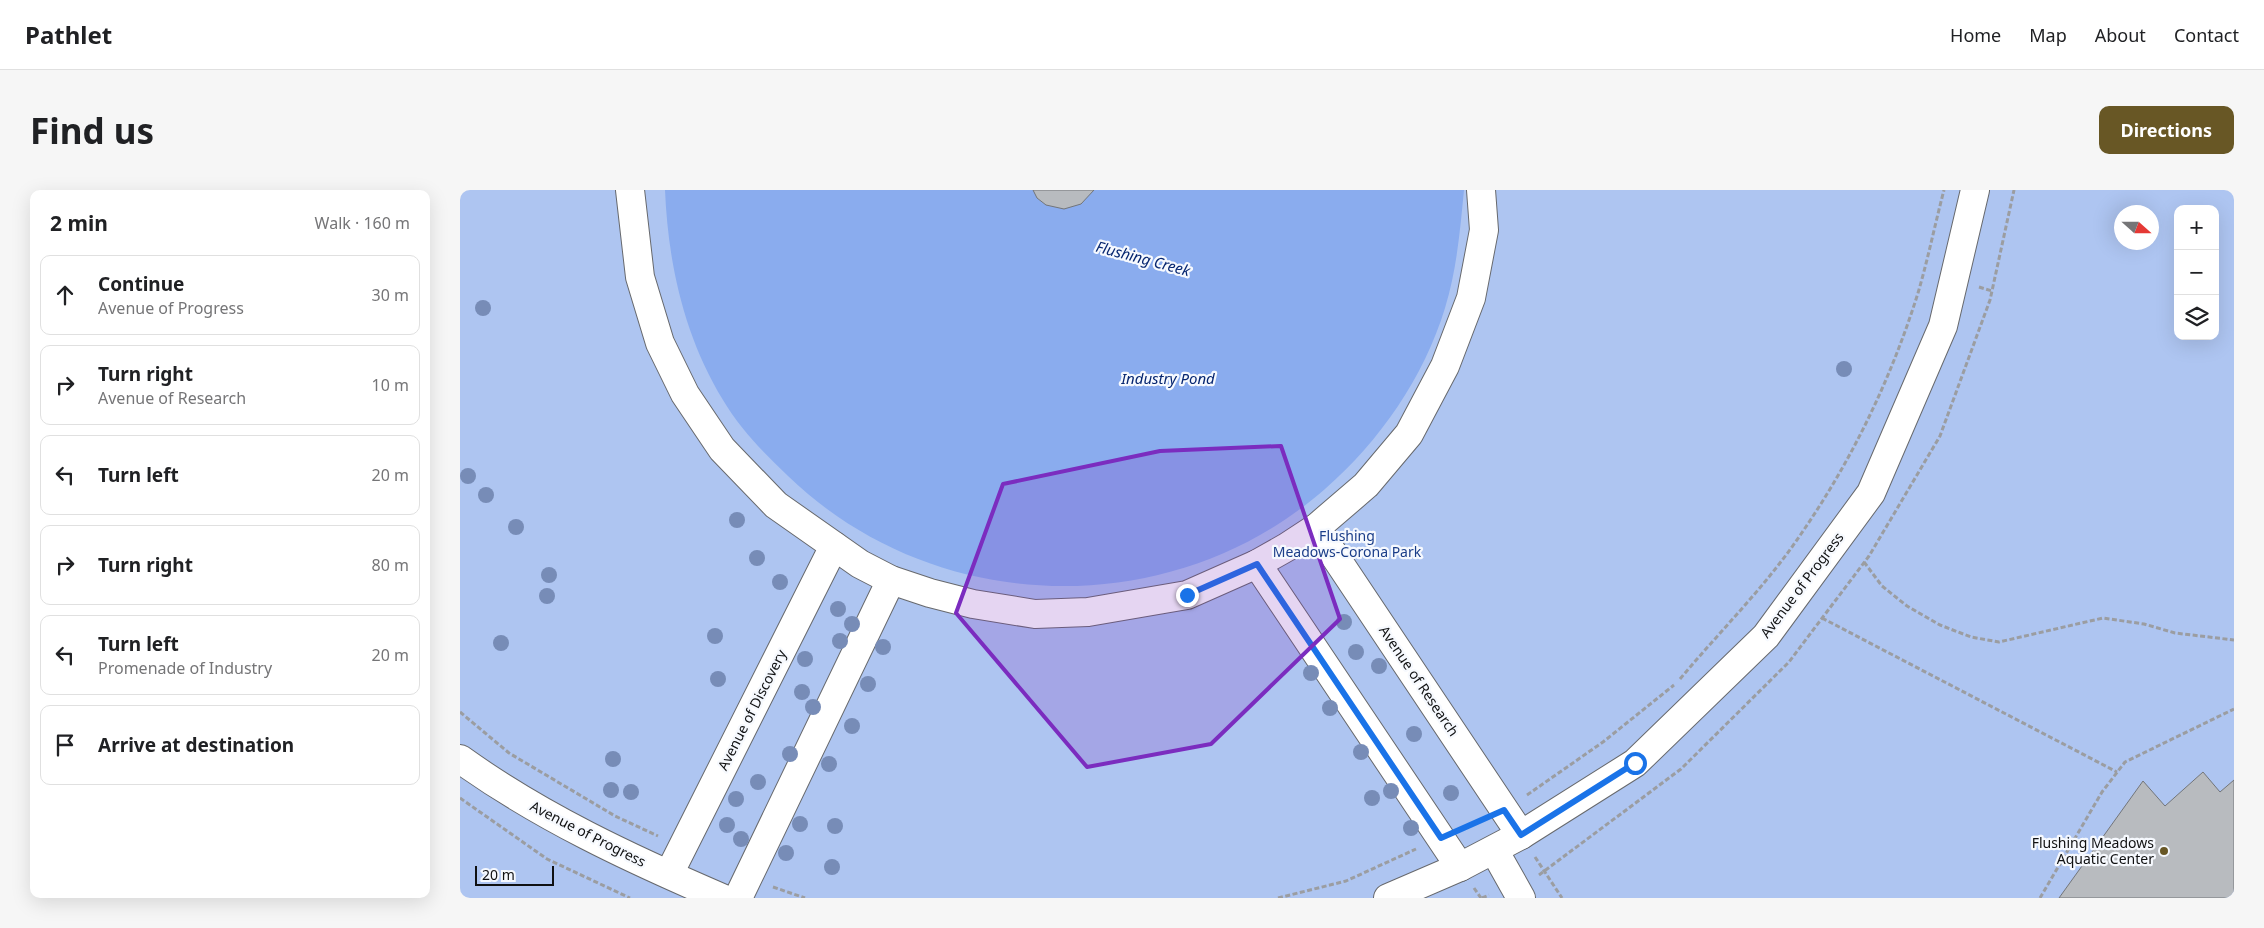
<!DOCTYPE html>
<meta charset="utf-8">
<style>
:root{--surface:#fff;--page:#f6f6f6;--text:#202124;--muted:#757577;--line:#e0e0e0;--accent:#685725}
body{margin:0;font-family:"Noto Sans",sans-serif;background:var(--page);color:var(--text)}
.controls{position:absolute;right:15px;top:15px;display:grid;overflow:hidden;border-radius:10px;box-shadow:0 5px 20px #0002}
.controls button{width:45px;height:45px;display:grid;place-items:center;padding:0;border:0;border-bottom:1px solid var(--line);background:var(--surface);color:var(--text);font:25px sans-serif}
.compass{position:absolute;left:1654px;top:15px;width:45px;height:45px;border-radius:50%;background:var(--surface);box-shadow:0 5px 20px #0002;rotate:111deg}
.scale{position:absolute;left:15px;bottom:12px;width:79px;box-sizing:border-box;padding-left:5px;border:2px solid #101112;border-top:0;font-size:14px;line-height:18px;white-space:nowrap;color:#101112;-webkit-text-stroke:4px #f6f9fe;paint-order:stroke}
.stop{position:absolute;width:15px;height:15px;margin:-11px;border:4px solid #1a73e8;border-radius:50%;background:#fff}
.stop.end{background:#1a73e8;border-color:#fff;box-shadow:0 1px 5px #0008}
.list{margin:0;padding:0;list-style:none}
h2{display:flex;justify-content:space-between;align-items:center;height:65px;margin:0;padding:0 20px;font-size:21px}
h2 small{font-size:16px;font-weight:400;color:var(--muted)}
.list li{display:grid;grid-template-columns:32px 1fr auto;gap:15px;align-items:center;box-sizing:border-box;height:80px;margin:0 10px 10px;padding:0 10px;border:1px solid var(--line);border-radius:10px}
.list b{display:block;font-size:19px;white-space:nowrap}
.list p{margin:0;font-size:16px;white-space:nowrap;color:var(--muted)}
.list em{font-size:16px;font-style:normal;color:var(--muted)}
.icon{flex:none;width:28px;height:28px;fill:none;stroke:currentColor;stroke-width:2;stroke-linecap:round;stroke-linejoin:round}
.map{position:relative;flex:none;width:1774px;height:708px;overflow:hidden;border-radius:10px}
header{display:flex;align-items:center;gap:30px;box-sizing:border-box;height:70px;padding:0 25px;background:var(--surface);border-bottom:1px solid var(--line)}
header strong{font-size:24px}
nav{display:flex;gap:28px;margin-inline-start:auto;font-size:18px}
.intro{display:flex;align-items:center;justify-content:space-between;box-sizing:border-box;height:120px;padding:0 30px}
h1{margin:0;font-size:35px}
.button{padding:12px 22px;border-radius:10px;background:var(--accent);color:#fff;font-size:18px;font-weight:700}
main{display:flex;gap:30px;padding:0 30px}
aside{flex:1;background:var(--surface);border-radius:10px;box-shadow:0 5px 20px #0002}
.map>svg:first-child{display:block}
.green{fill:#aec5f1;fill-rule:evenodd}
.water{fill:#8aacee}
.building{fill:#b8bbbf;stroke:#727579}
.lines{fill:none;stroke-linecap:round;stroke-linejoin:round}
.street-casing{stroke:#67696d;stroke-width:30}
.path{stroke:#9b9da1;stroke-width:3;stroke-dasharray:5 2.5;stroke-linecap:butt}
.street{stroke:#fff;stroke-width:28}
.tree{fill:#778cb7}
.route{stroke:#1a73e8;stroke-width:6}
.marked{fill:#7b2cbf;fill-opacity:0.2;stroke:#7b2cbf;stroke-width:4;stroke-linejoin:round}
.poi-dot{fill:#685725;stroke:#f6f9fe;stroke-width:2}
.labels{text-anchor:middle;stroke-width:4.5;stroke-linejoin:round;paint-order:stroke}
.park-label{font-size:14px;fill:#1a3d88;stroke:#f6f9fe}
.street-label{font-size:14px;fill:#101112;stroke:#f6f9fe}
.poi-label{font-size:14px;fill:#101112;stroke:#f6f9fe;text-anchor:end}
.water-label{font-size:15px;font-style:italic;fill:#062670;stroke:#f6f9fe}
</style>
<header>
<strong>Pathlet</strong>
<nav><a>Home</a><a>Map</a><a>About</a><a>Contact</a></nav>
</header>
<div class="intro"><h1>Find us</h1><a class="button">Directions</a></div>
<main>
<aside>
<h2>2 min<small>Walk · 160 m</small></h2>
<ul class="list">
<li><svg class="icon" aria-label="ahead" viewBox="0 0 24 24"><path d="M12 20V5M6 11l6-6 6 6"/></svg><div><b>Continue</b><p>Avenue of Progress</p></div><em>30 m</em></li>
<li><svg class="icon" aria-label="right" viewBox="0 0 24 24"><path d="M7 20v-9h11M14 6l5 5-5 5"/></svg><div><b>Turn right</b><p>Avenue of Research</p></div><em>10 m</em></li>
<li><svg class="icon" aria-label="left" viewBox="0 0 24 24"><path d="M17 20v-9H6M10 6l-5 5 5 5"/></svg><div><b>Turn left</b></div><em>20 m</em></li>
<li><svg class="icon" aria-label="right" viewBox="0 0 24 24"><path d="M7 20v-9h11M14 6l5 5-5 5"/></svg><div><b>Turn right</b></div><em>80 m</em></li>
<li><svg class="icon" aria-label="left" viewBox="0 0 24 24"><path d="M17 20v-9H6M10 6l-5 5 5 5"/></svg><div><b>Turn left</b><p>Promenade of Industry</p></div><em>20 m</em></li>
<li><svg class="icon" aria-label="arrive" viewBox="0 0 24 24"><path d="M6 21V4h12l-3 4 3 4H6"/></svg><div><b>Arrive at destination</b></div></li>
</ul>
</aside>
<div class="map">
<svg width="1774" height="708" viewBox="0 0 1774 708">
<rect width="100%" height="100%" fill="#e9ecf1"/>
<path class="green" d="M0 0H1774V708H0ZM1718 19H1755V146H1718ZM1662 22H1692V52H1662Z"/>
<path class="water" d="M205 0H1004C1000 40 997 79 985 118 964 187 920 251 865 299 712 433 475 428 328 286 304 263 280 239 263 210 224 146 208 73 205 0Z"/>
<g class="building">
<path d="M573 0H634L621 14 604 19 586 15 577 8Z"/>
<path d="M1743 582 1760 602 1774 590V708H1599L1683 591 1705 616Z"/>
</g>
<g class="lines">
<defs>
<g id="street">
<path d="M170 0 180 87 200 153 225 204 262 259 316 315 400 374 431 390 470 403 513 414 575 424 628 422 727 405 797 374 827 357 856 338 906 295 949 244 985 176 1011 108 1024 40 1021 0"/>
<path d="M856 338 1061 645"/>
<path d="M797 374 1000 677"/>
<path d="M0 569C81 627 171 669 262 708"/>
<path d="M1034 660 1061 708"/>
<path d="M209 684 374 356"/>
<path d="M278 708 431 390"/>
<path d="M928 708 1000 677 1061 645 1175 573 1306 446 1411 303 1483 136 1515 0"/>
</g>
</defs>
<use href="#street" class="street-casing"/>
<g class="path">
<path d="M1519 97 1532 101"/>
<path d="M1404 372 1422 396 1447 416 1480 435 1511 447 1539 452 1643 428 1684 434 1715 443 1774 450"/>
<path d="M1362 428 1657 582"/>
<path d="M1220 489C1261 440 1306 396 1341 344 1392 270 1431 189 1458 103 1468 69 1475 34 1484 0"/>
<path d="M0 522 49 563 155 626 198 646"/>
<path d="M1067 605 1143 552 1214 495"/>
<path d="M0 608 87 669 170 708"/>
<path d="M1005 638 1020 631"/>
<path d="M1075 667 1102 708"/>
<path d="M1079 685 1221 579 1329 472 1409 366 1480 246 1530 110 1554 0"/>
<path d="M313 697 345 708"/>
<path d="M1014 698 1021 708"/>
<path d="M818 708 886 691 956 659"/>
<path d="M1022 708 1029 705"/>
<path d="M1580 708 1642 602 1665 572 1774 519"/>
</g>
<use href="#street" class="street"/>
</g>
<g class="tree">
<circle cx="23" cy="118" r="8"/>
<circle cx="1384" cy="179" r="8"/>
<circle cx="8" cy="286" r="8"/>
<circle cx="26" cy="305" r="8"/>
<circle cx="277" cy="330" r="8"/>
<circle cx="56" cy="337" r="8"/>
<circle cx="297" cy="368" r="8"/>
<circle cx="89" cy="385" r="8"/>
<circle cx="320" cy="392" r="8"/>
<circle cx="87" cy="406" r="8"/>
<circle cx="378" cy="419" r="8"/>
<circle cx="884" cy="432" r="8"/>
<circle cx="392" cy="434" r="8"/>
<circle cx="255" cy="446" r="8"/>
<circle cx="380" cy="451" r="8"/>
<circle cx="41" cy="453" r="8"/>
<circle cx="423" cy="457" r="8"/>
<circle cx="896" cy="462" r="8"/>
<circle cx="345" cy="469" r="8"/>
<circle cx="919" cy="476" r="8"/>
<circle cx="851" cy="483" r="8"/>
<circle cx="258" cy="489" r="8"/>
<circle cx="408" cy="494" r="8"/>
<circle cx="342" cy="502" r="8"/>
<circle cx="353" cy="517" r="8"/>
<circle cx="870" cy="518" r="8"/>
<circle cx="392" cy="536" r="8"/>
<circle cx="954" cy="544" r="8"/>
<circle cx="901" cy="562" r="8"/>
<circle cx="330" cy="564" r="8"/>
<circle cx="153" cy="569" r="8"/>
<circle cx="369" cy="574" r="8"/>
<circle cx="298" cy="592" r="8"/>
<circle cx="151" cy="600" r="8"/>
<circle cx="931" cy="601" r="8"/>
<circle cx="171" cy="602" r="8"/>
<circle cx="991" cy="603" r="8"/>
<circle cx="912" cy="608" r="8"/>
<circle cx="276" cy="609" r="8"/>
<circle cx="340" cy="634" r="8"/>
<circle cx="267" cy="635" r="8"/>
<circle cx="375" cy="636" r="8"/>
<circle cx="951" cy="638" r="8"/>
<circle cx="281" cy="649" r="8"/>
<circle cx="326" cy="663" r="8"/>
<circle cx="372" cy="677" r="8"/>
</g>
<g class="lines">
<path class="route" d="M727 405 797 374 981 648 1044 620 1061 645 1175 573"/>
</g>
<path class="marked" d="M821 256 880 429 751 554 627 577 496 423 543 294 700 261Z"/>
<circle class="poi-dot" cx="1704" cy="661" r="5"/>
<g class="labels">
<g class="park-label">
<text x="887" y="351">Flushing<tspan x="887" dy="16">Meadows-Corona Park</tspan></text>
</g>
<g class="street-label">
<text transform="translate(1342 395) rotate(-53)" y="5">Avenue of Progress</text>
<text transform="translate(959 491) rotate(56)" y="5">Avenue of Research</text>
<text transform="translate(292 520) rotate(-63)" y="5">Avenue of Discovery</text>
<text transform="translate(128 644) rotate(27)" y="5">Avenue of Progress</text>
</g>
<g class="poi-label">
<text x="1694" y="658">Flushing Meadows<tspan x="1694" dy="16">Aquatic Center</tspan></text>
</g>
<g class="water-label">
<text transform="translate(683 69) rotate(15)" y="5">Flushing Creek</text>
<text x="708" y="194">Industry Pond</text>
</g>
</g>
</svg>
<div class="controls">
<button>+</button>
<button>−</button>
<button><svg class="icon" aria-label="layers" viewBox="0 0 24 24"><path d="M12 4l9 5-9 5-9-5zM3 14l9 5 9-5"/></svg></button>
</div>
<svg class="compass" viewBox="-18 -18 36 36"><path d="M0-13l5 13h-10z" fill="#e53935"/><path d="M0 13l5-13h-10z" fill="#757577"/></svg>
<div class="scale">20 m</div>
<div class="stop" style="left:1175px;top:573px"></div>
<div class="stop end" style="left:727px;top:405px"></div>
</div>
</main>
